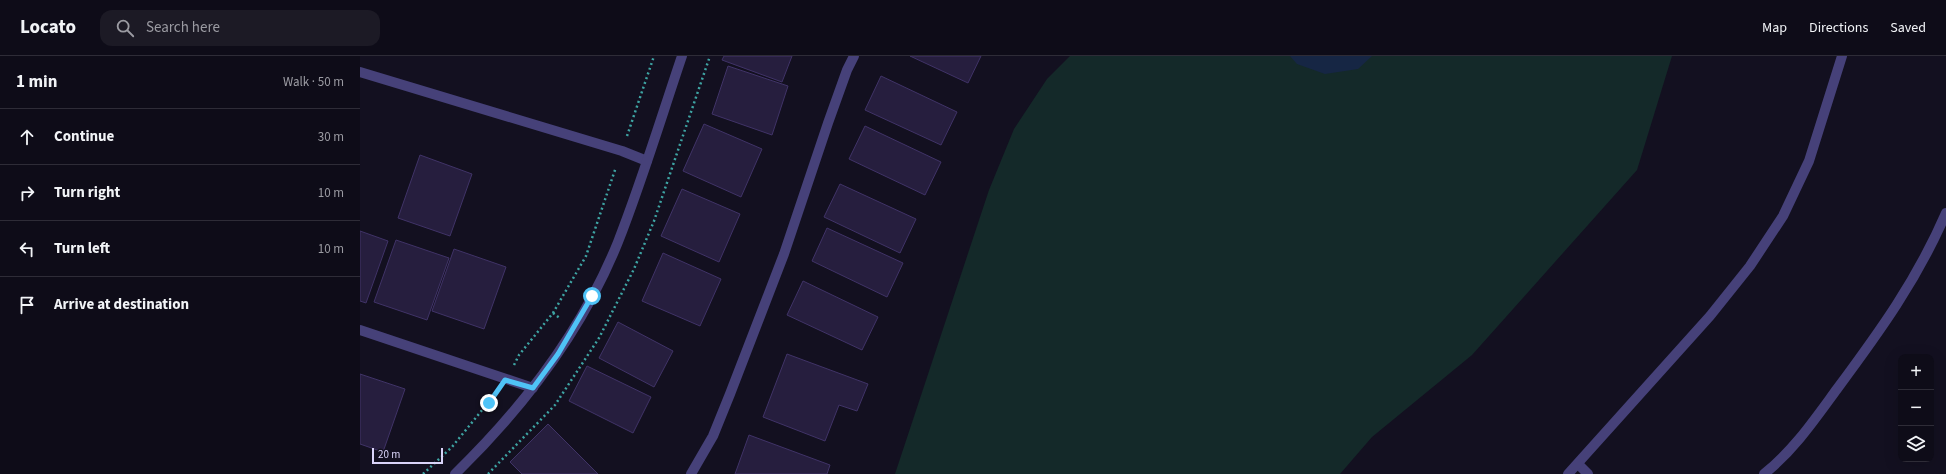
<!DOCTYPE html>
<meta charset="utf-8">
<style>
:root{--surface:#0e0c18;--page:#1c1a25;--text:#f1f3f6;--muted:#9b9ba2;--line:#2e2c37}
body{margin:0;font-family:"Source Sans 3",sans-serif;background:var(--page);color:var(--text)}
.controls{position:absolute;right:12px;bottom:12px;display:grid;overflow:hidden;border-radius:8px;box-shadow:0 4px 16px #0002}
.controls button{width:36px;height:36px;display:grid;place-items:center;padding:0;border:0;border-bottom:1px solid var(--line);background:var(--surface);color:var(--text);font:20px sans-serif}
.scale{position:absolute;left:12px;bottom:10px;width:71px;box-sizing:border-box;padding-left:4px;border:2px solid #dad4f9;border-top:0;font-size:11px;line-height:14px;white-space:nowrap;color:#dad4f9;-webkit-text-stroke:3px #131020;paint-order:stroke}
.stop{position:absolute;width:12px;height:12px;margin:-9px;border:3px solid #4fc3f7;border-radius:50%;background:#fff}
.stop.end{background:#4fc3f7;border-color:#fff;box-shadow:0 1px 4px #0008}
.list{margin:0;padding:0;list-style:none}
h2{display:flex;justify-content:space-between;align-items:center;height:52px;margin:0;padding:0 16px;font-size:17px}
h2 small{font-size:13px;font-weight:400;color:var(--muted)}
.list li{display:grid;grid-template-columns:26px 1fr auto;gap:12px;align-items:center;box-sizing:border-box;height:56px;padding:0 16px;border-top:1px solid var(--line)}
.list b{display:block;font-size:15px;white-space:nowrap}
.list em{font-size:13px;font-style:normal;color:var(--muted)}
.icon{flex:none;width:22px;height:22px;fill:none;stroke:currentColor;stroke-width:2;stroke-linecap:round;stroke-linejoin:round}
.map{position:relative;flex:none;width:1586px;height:418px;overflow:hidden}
header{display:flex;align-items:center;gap:24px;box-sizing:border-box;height:56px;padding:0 20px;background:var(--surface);border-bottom:1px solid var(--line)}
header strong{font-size:19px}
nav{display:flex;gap:22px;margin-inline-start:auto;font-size:14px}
.search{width:280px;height:36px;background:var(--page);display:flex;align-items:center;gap:10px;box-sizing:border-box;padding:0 14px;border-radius:12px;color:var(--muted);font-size:15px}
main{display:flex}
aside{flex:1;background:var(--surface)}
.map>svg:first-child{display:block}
.green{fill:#142929}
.water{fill:#162644}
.building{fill:#261e3e;stroke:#403367}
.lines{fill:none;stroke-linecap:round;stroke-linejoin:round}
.path{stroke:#3ea4a3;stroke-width:2.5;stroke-dasharray:2 3;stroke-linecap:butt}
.minor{stroke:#464179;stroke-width:10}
.route{stroke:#4fc3f7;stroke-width:5}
</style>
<header>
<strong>Locato</strong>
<div class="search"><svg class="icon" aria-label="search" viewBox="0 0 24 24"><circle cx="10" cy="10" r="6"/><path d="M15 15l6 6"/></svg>Search here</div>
<nav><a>Map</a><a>Directions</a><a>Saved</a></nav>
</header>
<main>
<aside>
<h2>1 min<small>Walk · 50 m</small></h2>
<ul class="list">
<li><svg class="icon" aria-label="ahead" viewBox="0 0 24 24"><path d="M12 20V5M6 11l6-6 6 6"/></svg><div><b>Continue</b></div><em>30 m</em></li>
<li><svg class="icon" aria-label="right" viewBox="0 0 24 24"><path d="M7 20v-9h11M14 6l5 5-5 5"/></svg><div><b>Turn right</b></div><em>10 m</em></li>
<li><svg class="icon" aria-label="left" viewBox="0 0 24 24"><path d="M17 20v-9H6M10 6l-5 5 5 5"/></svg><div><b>Turn left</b></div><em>10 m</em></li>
<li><svg class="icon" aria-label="arrive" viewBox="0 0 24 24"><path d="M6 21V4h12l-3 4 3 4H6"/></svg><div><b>Arrive at destination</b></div></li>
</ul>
</aside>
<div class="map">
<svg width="1586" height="418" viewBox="0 0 1586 418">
<rect width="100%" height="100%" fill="#131020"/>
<path class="green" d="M710 0H1312L1277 114 1112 299 1012 381 980 418H535L629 134 654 73 687 23Z"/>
<path class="water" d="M930 0H1012L998 13 965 18 937 8Z"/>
<g class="building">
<path d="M364 0H432L422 26 362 4Z"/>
<path d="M550 0H621L608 27Z"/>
<path d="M368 10 428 30 412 79 352 58Z"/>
<path d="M521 20 597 56 581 89 505 54Z"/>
<path d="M344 68 402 93 381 141 323 115Z"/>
<path d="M505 70 581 106 565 139 489 103Z"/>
<path d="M60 99 112 118 90 180 38 162Z"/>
<path d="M480 128 556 163 540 197 464 161Z"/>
<path d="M322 133 380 158 359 206 301 180Z"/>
<path d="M467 172 543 207 527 241 452 205Z"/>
<path d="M0 175 28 185 6 247 0 245Z"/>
<path d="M36 184 89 202 67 264 14 246Z"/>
<path d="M94 193 146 211 124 273 72 255Z"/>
<path d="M303 197 361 223 340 270 282 245Z"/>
<path d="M443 225 518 261 502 294 427 259Z"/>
<path d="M258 266 313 295 294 331 239 302Z"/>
<path d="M427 298 508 328 497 355 479 349 465 385 403 361Z"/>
<path d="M227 310 291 341 273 377 209 345Z"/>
<path d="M0 318 45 333 23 396 0 388Z"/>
<path d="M188 368 238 418H162L150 406Z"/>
<path d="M389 379 470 409 467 418H375Z"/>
</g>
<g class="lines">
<g class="path">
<path d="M267 80 294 0"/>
<path d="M193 257 201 263"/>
<path d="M154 309 159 299 193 257 226 200 256 111"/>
<path d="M63 418 92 391 136 337"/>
<path d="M128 418 195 349 239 282 274 213 294 165 350 0"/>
</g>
<g class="minor">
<path d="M0 16 262 95 287 105"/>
<path d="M0 274 173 332"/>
<path d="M1219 409 1228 418"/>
<path d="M95 418C163 352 222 275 258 186 282 125 301 62 322 0"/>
<path d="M331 418 353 380 370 338 424 198 468 67 487 14 494 0"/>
<path d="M1208 418 1350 260 1390 210 1423 160 1449 105 1482 0"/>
<path d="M1404 418C1434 394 1455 363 1477 333 1520 275 1557 224 1586 157"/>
</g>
</g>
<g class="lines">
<path class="route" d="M129 347 145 324 173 332 198 298 232 240"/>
</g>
</svg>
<div class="controls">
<button>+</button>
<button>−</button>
<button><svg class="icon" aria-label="layers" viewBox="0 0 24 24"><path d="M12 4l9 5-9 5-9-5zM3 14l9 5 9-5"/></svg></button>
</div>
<div class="scale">20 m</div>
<div class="stop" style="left:232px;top:240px"></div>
<div class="stop end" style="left:129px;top:347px"></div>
</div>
</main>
